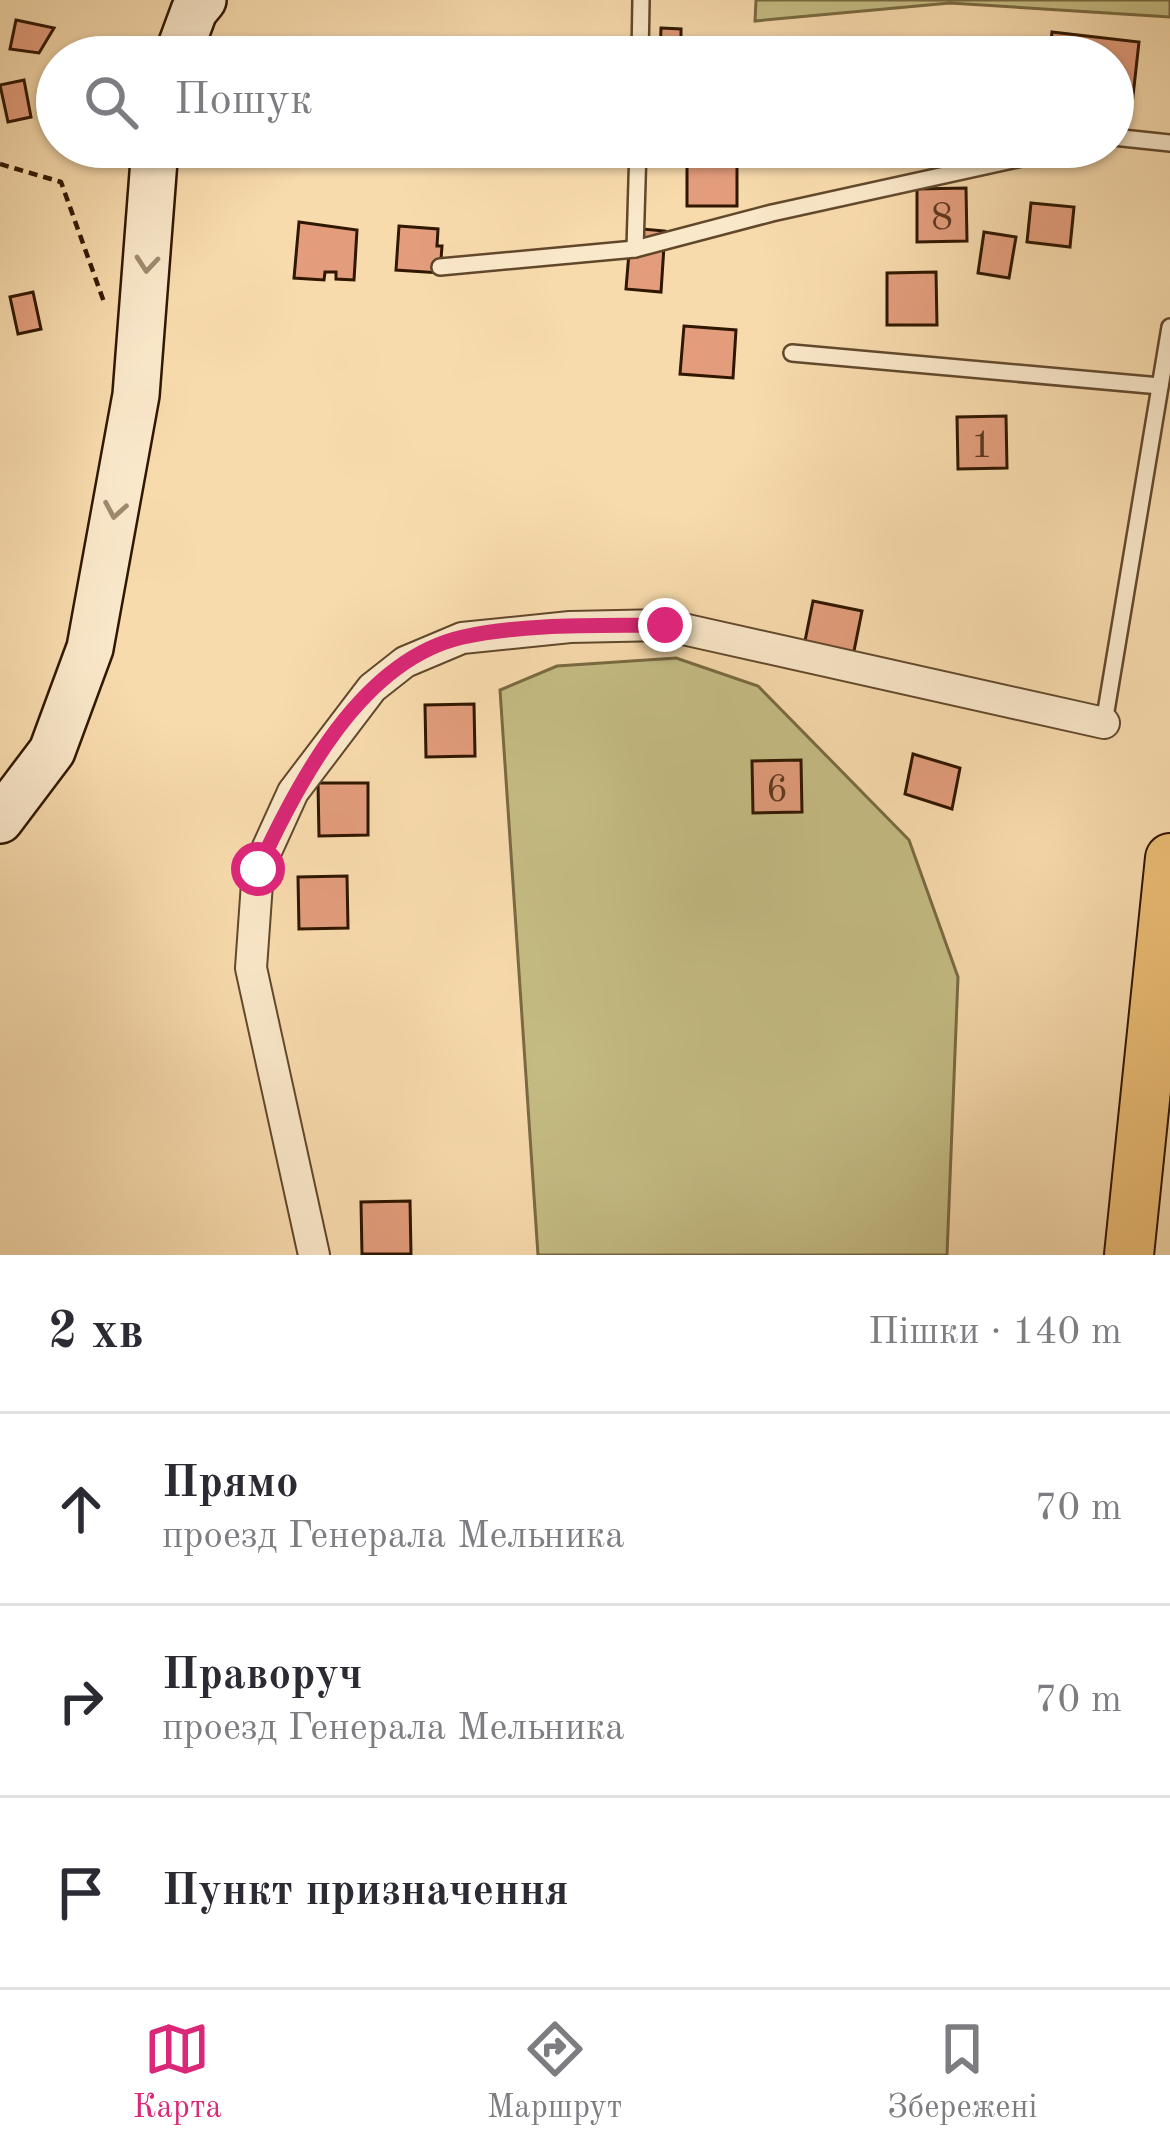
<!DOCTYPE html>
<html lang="uk">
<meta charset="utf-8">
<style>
:root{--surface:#fff;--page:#f2f2f3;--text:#2b2b33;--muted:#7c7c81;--line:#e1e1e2;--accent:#db2777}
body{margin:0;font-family:"Old Standard TT",serif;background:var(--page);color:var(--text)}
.stop{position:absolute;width:36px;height:36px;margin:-27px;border:9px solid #db2777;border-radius:50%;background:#fff}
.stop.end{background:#db2777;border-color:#fff;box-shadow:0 3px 12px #0008}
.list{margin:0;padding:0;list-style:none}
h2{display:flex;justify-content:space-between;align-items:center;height:156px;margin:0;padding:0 48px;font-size:51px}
h2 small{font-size:39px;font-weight:400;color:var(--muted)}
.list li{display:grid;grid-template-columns:78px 1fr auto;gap:36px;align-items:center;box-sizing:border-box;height:192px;padding:0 48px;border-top:3px solid var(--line)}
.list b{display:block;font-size:45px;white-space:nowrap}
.list p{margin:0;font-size:39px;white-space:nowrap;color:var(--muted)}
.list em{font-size:39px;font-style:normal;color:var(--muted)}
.icon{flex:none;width:66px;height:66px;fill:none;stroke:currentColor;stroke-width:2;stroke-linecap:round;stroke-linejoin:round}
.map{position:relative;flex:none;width:1170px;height:1255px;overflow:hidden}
.search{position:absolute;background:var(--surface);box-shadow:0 3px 9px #0004;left:36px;right:36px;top:36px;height:132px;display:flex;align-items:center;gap:30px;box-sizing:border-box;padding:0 42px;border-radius:66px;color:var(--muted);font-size:45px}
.sheet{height:732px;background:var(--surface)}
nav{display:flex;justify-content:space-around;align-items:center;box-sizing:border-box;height:168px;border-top:3px solid var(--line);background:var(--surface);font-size:33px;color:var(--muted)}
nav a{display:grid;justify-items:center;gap:6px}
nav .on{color:var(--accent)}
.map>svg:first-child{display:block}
.green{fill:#c5bd84;stroke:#7a6a42;stroke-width:3}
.building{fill:#e39d7c;stroke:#301700;stroke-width:3}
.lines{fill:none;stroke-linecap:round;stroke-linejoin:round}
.lane-casing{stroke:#62482b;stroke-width:20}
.street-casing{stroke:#62482b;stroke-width:34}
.secondary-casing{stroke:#301700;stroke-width:50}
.primary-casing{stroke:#301700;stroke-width:52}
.path{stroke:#301700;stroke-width:4.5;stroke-dasharray:9 6;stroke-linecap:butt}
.lane{stroke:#fae8ca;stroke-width:15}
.street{stroke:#fae8ca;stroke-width:30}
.secondary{stroke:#fae8ca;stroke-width:45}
.primary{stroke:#ecbe76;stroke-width:48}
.oneway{stroke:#9f8a6f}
.route{stroke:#db2777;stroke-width:15}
.labels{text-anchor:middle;stroke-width:10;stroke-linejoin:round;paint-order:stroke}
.number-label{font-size:39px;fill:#5d381f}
</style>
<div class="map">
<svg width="1170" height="1255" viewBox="0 0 1170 1255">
<rect width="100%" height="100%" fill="#f8dbad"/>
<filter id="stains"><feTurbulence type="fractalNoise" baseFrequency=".00167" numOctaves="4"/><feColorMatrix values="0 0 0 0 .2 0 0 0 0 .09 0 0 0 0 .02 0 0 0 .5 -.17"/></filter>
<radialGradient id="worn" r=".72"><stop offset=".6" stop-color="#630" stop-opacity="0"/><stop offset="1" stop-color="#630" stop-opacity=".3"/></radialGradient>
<g class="green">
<path d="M756 0H1170V17L950 3 755 21Z"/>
<path d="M676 658 758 686 909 840 958 977 947 1255H538L500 690 557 666Z"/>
</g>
<g class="building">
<path d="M16 20 54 28 39 53 10 49Z"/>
<path d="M661 28 681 29V39L697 40V54L702 57H660Z"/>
<path d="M1052 32 1139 42 1132 105 1113 103V57H1049Z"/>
<path d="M778 51 817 56V57H777Z"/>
<path d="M24 80 31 117 8 122 0 85Z"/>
<rect x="326" y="147" width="53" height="10"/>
<path d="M435 147H480V158L435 157Z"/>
<path d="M649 147H695V162L653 161Z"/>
<path d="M846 147H883L882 158 861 156 862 149Z"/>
<path d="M945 147H1007L1006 152 998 153Z"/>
<rect x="687" y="165" width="50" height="41"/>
<path d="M966 188 967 241 917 242V189Z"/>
<path d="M1031 203 1074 207 1070 247 1027 242Z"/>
<path d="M299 222 357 230 354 280 336 279V272H325L324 280 294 278Z"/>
<path d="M399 226 438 229 437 246H442L440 273 396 270Z"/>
<path d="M631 228 665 231 661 292 626 289Z"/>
<path d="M984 232 1016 237 1009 278 978 273Z"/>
<path d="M936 272 937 325H887V273Z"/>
<path d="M33 292 41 329 18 334 10 297Z"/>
<path d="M684 326 736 330 733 378 680 374Z"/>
<path d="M1006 416 1007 468 958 469 957 417Z"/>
<path d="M813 601 862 611 853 656 804 646Z"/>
<path d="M474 704 475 756 426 757 425 705Z"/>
<path d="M913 754 960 768 952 809 905 794Z"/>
<path d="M801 760 802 812 753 813 752 761Z"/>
<path d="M318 783H368V835L319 836Z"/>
<path d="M347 876 348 928 299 929 298 877Z"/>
<path d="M410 1201 411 1254H362L361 1202Z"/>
</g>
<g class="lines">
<defs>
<g id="lane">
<path d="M640 57 641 0"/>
<path d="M1113 137 1170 143"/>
<path d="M635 249 638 147"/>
<path d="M440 267 635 249 772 213 1072 147"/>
<path d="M792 353 1160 386"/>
<path d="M1104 723 1170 327"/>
</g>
<path id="street" d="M314 1255 251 968 258 869 293 792 372 688 405 662 462 638 570 627 665 625 1104 723"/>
<g id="secondary">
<path d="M177 57 194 11 203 0"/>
<path d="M0 820 52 751 90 648 136 395 155 147"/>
</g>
<path id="primary" d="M1129 1255 1170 858"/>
</defs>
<use href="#lane" class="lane-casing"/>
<use href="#street" class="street-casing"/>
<use href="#secondary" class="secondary-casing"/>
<use href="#primary" class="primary-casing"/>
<path class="path" d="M0 164 61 182 105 305"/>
<use href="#lane" class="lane"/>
<use href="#street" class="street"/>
<use href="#secondary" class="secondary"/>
<use href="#primary" class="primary"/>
</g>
<defs><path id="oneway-chevron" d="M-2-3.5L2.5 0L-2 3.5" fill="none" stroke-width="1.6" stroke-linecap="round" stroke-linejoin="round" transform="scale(3)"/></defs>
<g class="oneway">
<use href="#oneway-chevron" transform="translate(147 264) rotate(95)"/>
<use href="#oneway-chevron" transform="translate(115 510) rotate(100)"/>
</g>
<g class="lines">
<path class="route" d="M258 869C298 782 361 660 463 637 528 623 599 626 665 625"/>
</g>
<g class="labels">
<g class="number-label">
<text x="942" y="229">8</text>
<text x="982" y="457">1</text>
<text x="777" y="801">6</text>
</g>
</g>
<rect width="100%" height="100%" filter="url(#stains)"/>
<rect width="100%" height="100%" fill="url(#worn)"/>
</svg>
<div class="stop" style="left:258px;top:869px"></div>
<div class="stop end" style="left:665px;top:625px"></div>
<div class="search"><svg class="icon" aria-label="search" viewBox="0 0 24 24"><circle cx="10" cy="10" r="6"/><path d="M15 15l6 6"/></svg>Пошук</div>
</div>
<section class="sheet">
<h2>2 хв<small>Пішки · 140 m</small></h2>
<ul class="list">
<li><svg class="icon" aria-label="ahead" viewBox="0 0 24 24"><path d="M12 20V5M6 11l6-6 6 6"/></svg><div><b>Прямо</b><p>проезд Генерала Мельника</p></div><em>70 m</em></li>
<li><svg class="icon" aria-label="right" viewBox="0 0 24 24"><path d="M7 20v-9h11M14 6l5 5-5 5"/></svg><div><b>Праворуч</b><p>проезд Генерала Мельника</p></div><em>70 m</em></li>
<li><svg class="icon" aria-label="arrive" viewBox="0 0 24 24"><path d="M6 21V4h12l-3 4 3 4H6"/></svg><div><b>Пункт призначення</b></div></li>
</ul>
</section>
<nav>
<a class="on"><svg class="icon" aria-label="map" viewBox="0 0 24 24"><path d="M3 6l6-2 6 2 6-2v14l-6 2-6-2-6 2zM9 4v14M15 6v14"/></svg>Карта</a>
<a><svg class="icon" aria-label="directions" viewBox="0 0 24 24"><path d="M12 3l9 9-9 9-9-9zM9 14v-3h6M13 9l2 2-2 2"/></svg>Маршрут</a>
<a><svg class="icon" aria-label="saved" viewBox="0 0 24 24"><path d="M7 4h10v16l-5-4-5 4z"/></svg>Збережені</a>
</nav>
